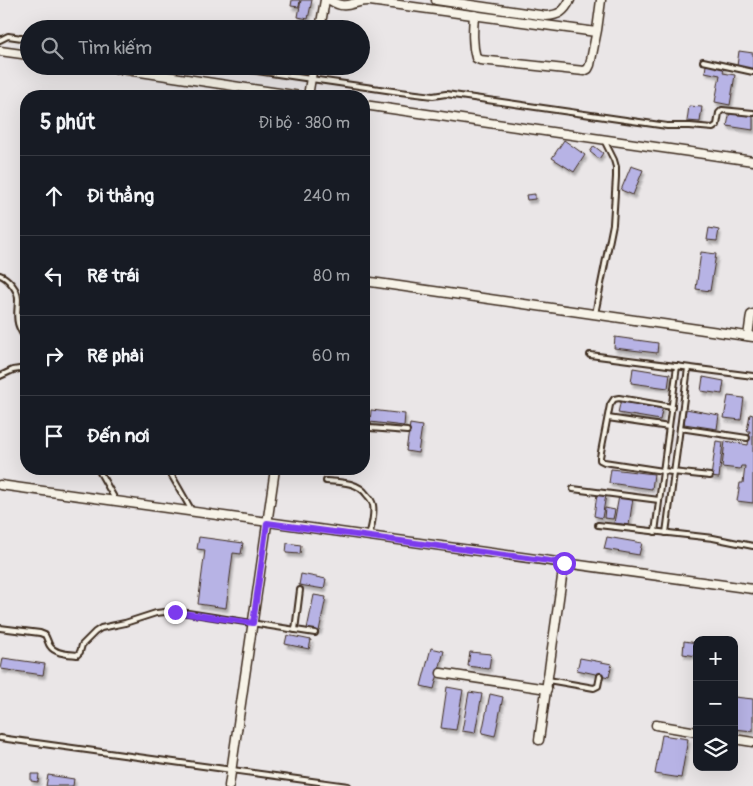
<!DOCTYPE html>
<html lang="vi">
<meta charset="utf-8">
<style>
:root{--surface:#171b24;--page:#242831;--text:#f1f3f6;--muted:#9ea1a6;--line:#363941}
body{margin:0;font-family:Pangolin,sans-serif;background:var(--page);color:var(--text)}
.controls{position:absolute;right:15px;bottom:15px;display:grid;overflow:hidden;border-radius:10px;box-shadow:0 5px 20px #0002}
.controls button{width:45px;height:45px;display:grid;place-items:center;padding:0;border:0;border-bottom:1px solid var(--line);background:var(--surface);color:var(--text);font:25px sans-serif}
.stop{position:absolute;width:15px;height:15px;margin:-11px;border:4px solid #7c3aed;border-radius:50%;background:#fff}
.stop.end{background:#7c3aed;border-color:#fff;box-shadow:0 1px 5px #0008}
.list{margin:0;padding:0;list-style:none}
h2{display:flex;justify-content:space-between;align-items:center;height:65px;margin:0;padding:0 20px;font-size:21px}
h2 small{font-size:16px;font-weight:400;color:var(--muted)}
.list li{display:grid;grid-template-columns:32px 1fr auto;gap:15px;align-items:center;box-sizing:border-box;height:80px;padding:0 20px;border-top:1px solid var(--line)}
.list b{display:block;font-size:19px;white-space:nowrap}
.list em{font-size:16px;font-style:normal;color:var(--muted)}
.icon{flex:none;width:28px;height:28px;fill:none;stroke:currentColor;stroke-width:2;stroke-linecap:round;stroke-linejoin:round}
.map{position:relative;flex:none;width:753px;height:786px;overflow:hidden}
.search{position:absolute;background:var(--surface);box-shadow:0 5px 20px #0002;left:20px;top:20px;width:350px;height:55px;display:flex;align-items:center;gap:12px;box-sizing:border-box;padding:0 18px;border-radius:28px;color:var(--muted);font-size:19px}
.panel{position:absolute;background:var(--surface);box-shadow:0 5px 20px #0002;left:20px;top:90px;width:350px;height:385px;border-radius:20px}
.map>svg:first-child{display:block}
.building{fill:#b7b3e5;stroke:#3b2a1e;filter:url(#shadow)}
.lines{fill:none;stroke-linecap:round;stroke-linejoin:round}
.service-casing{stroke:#3b2a1e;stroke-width:8}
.minor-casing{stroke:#3b2a1e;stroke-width:11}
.service{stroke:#f7f3e8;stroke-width:4}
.minor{stroke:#f7f3e8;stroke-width:8}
.route{stroke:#7c3aed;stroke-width:6}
</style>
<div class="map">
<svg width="753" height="786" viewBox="0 0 753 786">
<defs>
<filter id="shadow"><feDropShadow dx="2" dy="3.5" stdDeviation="1" flood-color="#0004"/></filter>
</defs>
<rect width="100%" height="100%" fill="#eae6e7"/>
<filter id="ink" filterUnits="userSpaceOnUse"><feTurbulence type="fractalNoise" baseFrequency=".02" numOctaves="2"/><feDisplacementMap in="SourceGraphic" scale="10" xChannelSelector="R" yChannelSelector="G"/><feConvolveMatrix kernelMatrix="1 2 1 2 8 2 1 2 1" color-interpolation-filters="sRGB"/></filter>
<g filter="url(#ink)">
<g class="building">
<path d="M292 0H300L299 7 291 6Z"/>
<path d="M301 0H312L308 19 298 17Z"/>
<path d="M295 22 308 25 307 29H294Z"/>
<path d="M739 51 753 53V69L737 66Z"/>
<path d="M706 65 724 67 723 73 735 75 730 105 715 102 720 75 705 72Z"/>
<path d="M689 106 702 107 700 122 687 121Z"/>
<path d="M730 111 753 115V130L727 126Z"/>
<path d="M564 140 585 155 574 172 552 158Z"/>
<path d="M594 146 603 153 599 159 590 152Z"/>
<path d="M631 166 643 170 633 195 621 190Z"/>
<path d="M535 194V199L527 200 526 195Z"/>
<path d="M709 228 719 230 717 241 707 240Z"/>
<path d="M701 252 716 254 710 291 696 289Z"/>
<path d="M615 337 658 343 657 353 614 348Z"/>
<path d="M633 368 670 374 668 388 631 383Z"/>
<path d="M703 377 724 381 722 394 701 391Z"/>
<path d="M728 396 744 398 741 420 724 418Z"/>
<path d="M621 399 663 406 660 420 618 413Z"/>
<path d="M686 409 719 415 717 429 684 424Z"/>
<path d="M371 410 405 414 404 426 370 422Z"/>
<path d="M750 414 753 415V503L737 501 740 483H743L745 466H741L740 469 722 467 725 441 748 445 750 431H747Z"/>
<path d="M410 424 422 426 418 453 406 451Z"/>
<path d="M716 441 723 442 719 478 711 477Z"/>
<path d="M611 469 654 474 652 489 609 483Z"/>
<path d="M597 494 606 495 602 518 594 516Z"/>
<path d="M619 496 633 498 629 525 614 523Z"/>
<path d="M605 508 615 510 613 519 604 518Z"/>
<path d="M199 537 243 543 241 554 233 553 226 608 198 604 205 550 197 549Z"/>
<path d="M607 537 642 543 639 555 604 549Z"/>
<path d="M287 543 301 545 300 554 286 553Z"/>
<path d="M301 574 326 579 324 589 299 585Z"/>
<path d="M314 595 326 597 319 631 307 629Z"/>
<path d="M287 635 311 640 309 649 285 644Z"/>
<path d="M684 641 697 643V656L683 654Z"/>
<path d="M431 648 444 651 434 689 421 686Z"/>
<path d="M470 652 491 654 489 669 468 666Z"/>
<path d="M3 658 45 664 43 675 1 669Z"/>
<path d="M580 658 612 664 609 677 577 670Z"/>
<path d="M447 687 463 690 456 730 441 728Z"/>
<path d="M469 692 482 694 475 733 462 731Z"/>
<path d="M490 694 503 697 495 736 482 733Z"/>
<path d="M734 697 753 699V731L734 729Z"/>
<path d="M662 735 688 739 681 778 655 774Z"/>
<path d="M31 774H39L38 782 31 781Z"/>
<path d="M48 775 74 779 73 786H46Z"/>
</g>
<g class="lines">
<defs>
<g id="service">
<path d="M0 40 8 36 29 39"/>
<path d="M703 61 753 72"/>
<path d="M223 66 400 92 433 96 446 94 667 126H690L713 128 717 125 719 113 722 110 753 113"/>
<path d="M0 275C8 278 18 290 18 299 18 307 16 315 18 323 19 329 24 335 26 341"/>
<path d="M595 314 613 224 616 177V167L614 160 604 140"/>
<path d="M590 355 753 376"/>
<path d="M0 376 13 370 26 368"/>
<path d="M672 407 619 398 614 399 610 405 600 457V460L604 462 663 471 710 476"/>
<path d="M364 416 366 417 367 424 370 428 407 431"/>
<path d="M608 418 669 427"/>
<path d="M680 428 747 438"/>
<path d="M98 469 116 501"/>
<path d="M168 469 192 511"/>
<path d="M326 481C341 482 358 482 367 495 370 498 372 500 373 505 375 515 371 527 369 537"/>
<path d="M573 489 659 500"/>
<path d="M598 525 713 538 753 546"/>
<path d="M655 532 677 366"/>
<path d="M666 533 688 368"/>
<path d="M0 628 40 633 45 635C47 638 48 643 50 646 55 654 69 654 77 655L80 652 82 645 95 632 101 628 125 623 156 613 165 612 188 613 315 633"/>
<path d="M295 630 300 590"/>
<path d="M548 680 594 688 598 686 600 676"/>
<path d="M0 738 348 786"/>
</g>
<g id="minor">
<path d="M330 0C349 12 351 0 370 1L596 32"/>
<path d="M436 0 546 16C559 15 564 12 570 0"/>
<path d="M474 15C473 30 472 44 476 58L480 60 584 71 588 69 590 65 597 30 601 0"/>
<path d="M320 29 325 0"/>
<path d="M0 51 29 55"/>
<path d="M100 66 300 96"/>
<path d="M308 96 313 66"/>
<path d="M364 105 753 161"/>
<path d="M364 281 753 337"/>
<path d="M748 336 751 315 753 314"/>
<path d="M0 485 753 589"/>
<path d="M441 673 547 689"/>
<path d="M656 725 697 732"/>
<path d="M734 739 753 742"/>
<path d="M539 740 564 563"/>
<path d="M229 786 275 469"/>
</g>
</defs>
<use href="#service" class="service-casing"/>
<use href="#minor" class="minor-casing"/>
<use href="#service" class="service"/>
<use href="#minor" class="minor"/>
</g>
</g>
<g class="lines" filter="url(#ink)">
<path class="route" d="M175 612 253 623 267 523 564 563"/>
</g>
</svg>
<div class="controls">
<button>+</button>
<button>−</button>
<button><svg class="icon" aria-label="layers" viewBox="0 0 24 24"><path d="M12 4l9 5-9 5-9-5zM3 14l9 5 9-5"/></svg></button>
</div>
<div class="stop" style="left:564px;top:563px"></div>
<div class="stop end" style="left:175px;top:612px"></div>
<div class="search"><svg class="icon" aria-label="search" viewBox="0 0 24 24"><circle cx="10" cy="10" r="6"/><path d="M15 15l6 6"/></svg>Tìm kiếm</div>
<section class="panel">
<h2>5 phút<small>Đi bộ · 380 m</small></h2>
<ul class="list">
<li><svg class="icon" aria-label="ahead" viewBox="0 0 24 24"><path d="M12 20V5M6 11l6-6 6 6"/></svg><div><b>Đi thẳng</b></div><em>240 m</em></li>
<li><svg class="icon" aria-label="left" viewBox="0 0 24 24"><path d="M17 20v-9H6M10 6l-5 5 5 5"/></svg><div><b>Rẽ trái</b></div><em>80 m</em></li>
<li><svg class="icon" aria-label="right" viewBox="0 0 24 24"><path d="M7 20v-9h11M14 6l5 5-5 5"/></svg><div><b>Rẽ phải</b></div><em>60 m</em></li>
<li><svg class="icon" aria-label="arrive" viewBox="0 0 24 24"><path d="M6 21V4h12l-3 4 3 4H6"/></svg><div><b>Đến nơi</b></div></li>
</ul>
</section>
</div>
